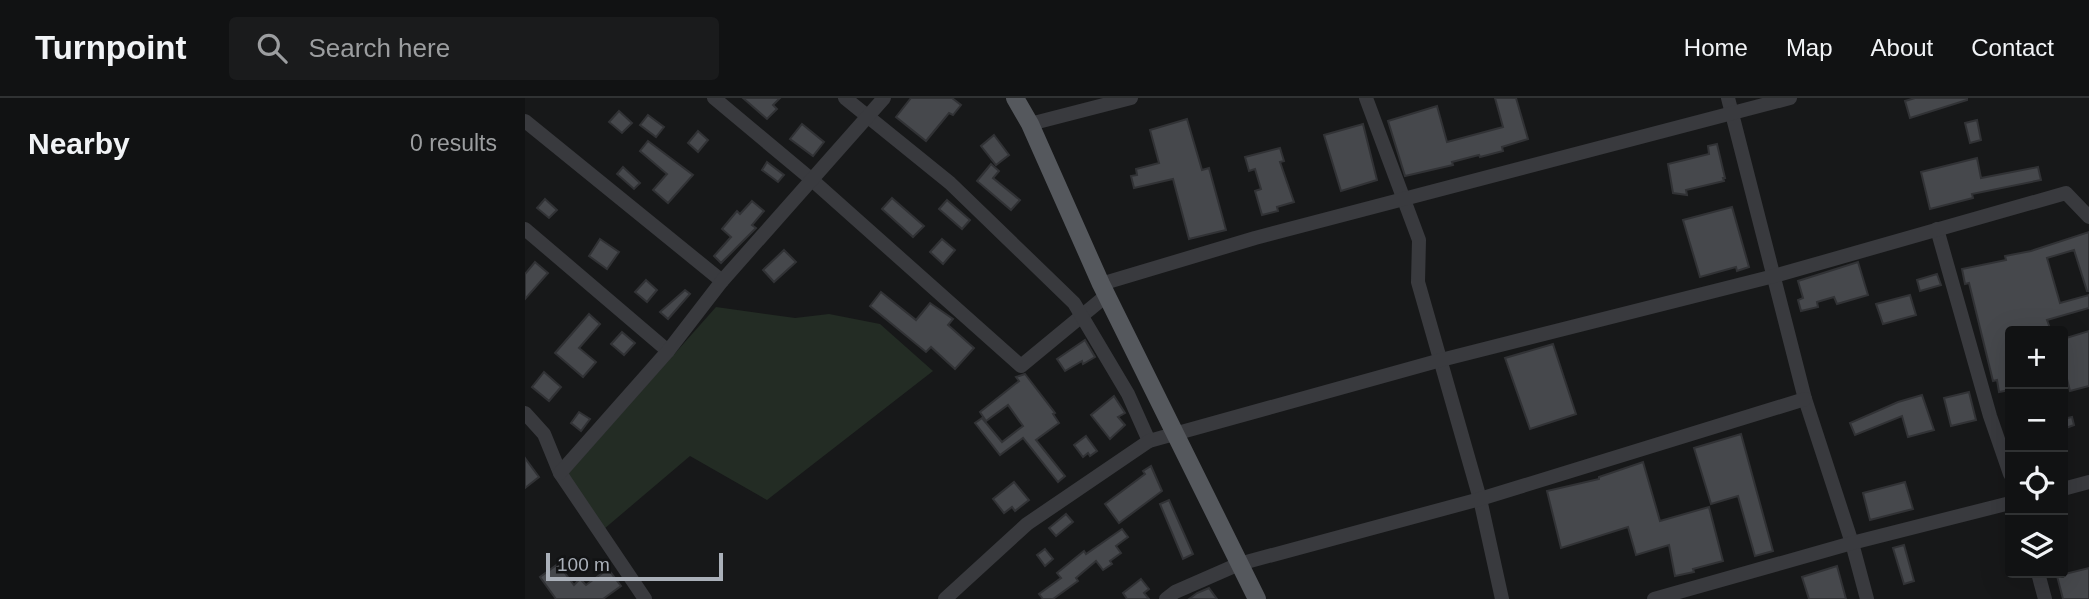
<!DOCTYPE html>
<meta charset="utf-8">
<style>
:root{--surface:#111213;--page:#1a1b1c;--text:#f1f3f6;--muted:#9c9ea0;--line:#303233}
body{margin:0;font-family:Helvetica,sans-serif;background:var(--page);color:var(--text)}
.controls{position:absolute;right:21px;bottom:21px;display:grid;overflow:hidden;border-radius:7px;box-shadow:0 7px 28px #0002}
.controls button{width:63px;height:63px;display:grid;place-items:center;padding:0;border:0;border-bottom:2px solid var(--line);background:var(--surface);color:var(--text);font:35px sans-serif}
.scale{position:absolute;left:21px;bottom:18px;width:177px;box-sizing:border-box;padding-left:7px;border:4px solid #aab0b9;border-top:0;font-size:19px;line-height:24px;white-space:nowrap;color:#aab0b9;-webkit-text-stroke:5px #121314;paint-order:stroke}
.list{margin:0;padding:0;list-style:none}
h2{display:flex;justify-content:space-between;align-items:center;height:91px;margin:0;padding:0 28px;font-size:30px}
h2 small{font-size:23px;font-weight:400;color:var(--muted)}
.icon{flex:none;width:38px;height:38px;fill:none;stroke:currentColor;stroke-width:2;stroke-linecap:round;stroke-linejoin:round}
.map{position:relative;flex:none;width:1564px;height:501px;overflow:hidden}
header{display:flex;align-items:center;gap:42px;box-sizing:border-box;height:98px;padding:0 35px;background:var(--surface);border-bottom:2px solid var(--line)}
header strong{font-size:33px}
nav{display:flex;gap:38px;margin-inline-start:auto;font-size:24px}
.search{width:490px;height:63px;background:var(--page);display:flex;align-items:center;gap:18px;box-sizing:border-box;padding:0 24px;border-radius:7px;color:var(--muted);font-size:26px}
main{display:flex}
aside{flex:1;background:var(--surface)}
.map>svg:first-child{display:block}
.green{fill:#232c24}
.building{fill:#46484c;stroke:#313235;stroke-width:2}
.lines{fill:none;stroke-linecap:round;stroke-linejoin:round}
.minor{stroke:#393a3e;stroke-width:14}
.major{stroke:#55585d;stroke-width:18}
</style>
<header>
<strong>Turnpoint</strong>
<div class="search"><svg class="icon" aria-label="search" viewBox="0 0 24 24"><circle cx="10" cy="10" r="6"/><path d="M15 15l6 6"/></svg>Search here</div>
<nav><a>Home</a><a>Map</a><a>About</a><a>Contact</a></nav>
</header>
<main>
<aside>
<h2>Nearby<small>0 results</small></h2>
<ul class="list">
</ul>
</aside>
<div class="map">
<svg width="1564" height="501" viewBox="0 0 1564 501">
<rect width="100%" height="100%" fill="#171819"/>
<path class="green" d="M191 209 270 220 304 216 355 226 408 273 242 402 165 358 79 431 43 376Z"/>
<g class="building">
<path d="M218 0H255L248 7 252 11 242 21Z"/>
<path d="M386 0H427L436 7 428 17 424 15 401 43 371 19Z"/>
<path d="M970 0H991L1003 41 977 49 978 53 955 59 954 57 927 64 928 67 880 78 863 23 912 8 922 44 978 29Z"/>
<path d="M1390 0H1442V2L1385 20 1380 3Z"/>
<path d="M94 13 107 25 97 35 84 24Z"/>
<path d="M123 17 139 29 131 39 115 27Z"/>
<path d="M662 21 677 72 684 70 701 132 664 141 648 81 609 90 606 78 612 77 611 71 634 65 625 32Z"/>
<path d="M1452 22 1456 42 1445 45 1440 25Z"/>
<path d="M277 26 299 44 288 58 265 41Z"/>
<path d="M838 26 852 82 816 93 799 37Z"/>
<path d="M173 33 183 42 173 54 163 45Z"/>
<path d="M469 37 484 57 471 67 456 48Z"/>
<path d="M123 43 168 77 143 105 128 92 142 76 115 53Z"/>
<path d="M1192 46 1200 80H1198L1199 83 1161 92 1162 97 1148 95 1143 66 1184 56 1183 48Z"/>
<path d="M755 50 759 63 755 64 769 104 752 109 753 113 737 117 730 93 736 91 730 71 724 73 720 59Z"/>
<path d="M1452 60 1456 80 1513 69 1516 82 1447 96 1448 100 1405 111 1396 74Z"/>
<path d="M242 64 259 77 253 84 237 72Z"/>
<path d="M466 66 474 73 468 80 495 102 486 112 452 83Z"/>
<path d="M98 69 115 85 109 91 92 76Z"/>
<path d="M367 100 399 128 388 139 357 111Z"/>
<path d="M20 101 32 112 24 120 12 110Z"/>
<path d="M422 102 445 122 437 131 414 111Z"/>
<path d="M227 103 239 113 227 127 231 130 196 165 189 158 206 139 197 131 212 113 215 116Z"/>
<path d="M1207 109 1224 169 1212 173 1211 169 1175 179 1158 122Z"/>
<path d="M1564 134V193H1562L1549 152 1522 160 1535 205 1564 197V210L1522 222 1526 233H1485V292L1474 294 1472 282 1468 283 1444 185 1440 186 1437 171 1481 162 1480 158 1506 153Z"/>
<path d="M75 141 94 154 82 171 64 158Z"/>
<path d="M417 141 430 152 418 166 405 154Z"/>
<path d="M259 152 271 164 249 184 238 172Z"/>
<path d="M10 164 23 175 0 201V176Z"/>
<path d="M1333 164 1343 197 1312 206 1309 199 1292 204 1293 209 1276 213 1273 202 1278 200 1273 183Z"/>
<path d="M1412 176 1416 187 1395 193 1392 182Z"/>
<path d="M121 182 132 192 122 204 110 194Z"/>
<path d="M160 192 165 196 143 221 135 214Z"/>
<path d="M356 194 391 222 405 205 428 221 423 227 449 250 430 271 406 249 401 254 345 208Z"/>
<path d="M1385 197 1391 217 1358 226 1351 206Z"/>
<path d="M64 216 75 226 54 250 71 264 58 279 30 255Z"/>
<path d="M1564 233V288L1545 293 1538 265V241Z"/>
<path d="M97 234 110 245 99 257 86 246Z"/>
<path d="M560 242 570 259 558 266 557 263 540 273 532 261Z"/>
<path d="M1028 246 1051 316 1005 331 980 260Z"/>
<path d="M19 274 36 289 24 303 7 289Z"/>
<path d="M500 276 530 315 528 316 534 325 511 342 540 378 533 384 498 340 475 357 450 325 457 320 477 344 498 328 483 307 461 323 455 314 494 283 491 279Z"/>
<path d="M1444 294 1451 322 1426 328 1419 300Z"/>
<path d="M1397 297 1409 332 1383 339 1377 318 1330 337 1325 325 1373 304Z"/>
<path d="M589 298 600 315 593 319 600 327 585 341 566 317Z"/>
<path d="M54 314 65 321 56 333 46 325Z"/>
<path d="M1547 319 1549 327 1538 331V321Z"/>
<path d="M1216 336 1248 453 1230 458 1213 398 1186 406 1169 350Z"/>
<path d="M561 338 572 353 565 358 563 355 558 359 549 347Z"/>
<path d="M0 360 14 379 0 390Z"/>
<path d="M1118 364 1135 423 1184 409 1198 463 1168 471 1169 474 1150 478 1144 447 1111 457 1103 429 1036 450 1022 393 1074 381V379Z"/>
<path d="M626 368 637 393 594 425 580 406 620 376 618 373Z"/>
<path d="M489 384 504 402 490 413 487 409 479 415 468 401Z"/>
<path d="M1380 384 1388 411 1345 422 1338 395Z"/>
<path d="M644 402 668 456 658 461 635 406Z"/>
<path d="M541 416 548 424 531 438 524 430Z"/>
<path d="M597 431 603 439 591 448 596 455 585 463 587 466 578 472 571 463 551 480 553 483 528 501H518L514 496 536 480 532 475 559 453 561 456Z"/>
<path d="M1379 447 1389 483 1379 486 1368 450Z"/>
<path d="M520 451 528 461 520 468 512 457Z"/>
<path d="M33 466 49 487 55 481 61 487 83 471 96 488 78 501H31L15 479Z"/>
<path d="M1312 468 1321 501H1284L1277 479Z"/>
<path d="M1564 470V501H1538L1532 478Z"/>
<path d="M616 481 624 491 619 495 624 501H602L598 495Z"/>
<path d="M684 490 692 501H664L672 495Z"/>
</g>
<g class="lines">
<g class="minor">
<path d="M189 0 286 81 496 268 582 197"/>
<path d="M320 0 425 85 549 205 603 296 624 343"/>
<path d="M841 0 894 142 893 184 955 401 977 501"/>
<path d="M1203 0 1280 301 1327 445 1342 501"/>
<path d="M0 23 197 183"/>
<path d="M505 26 606 0"/>
<path d="M0 131 143 253"/>
<path d="M1412 131 1465 318 1485 376"/>
<path d="M576 186 730 140 1265 0"/>
<path d="M0 315 19 336 35 375 120 501"/>
<path d="M35 375 143 253 197 183 359 0"/>
<path d="M1538 391 1564 384"/>
<path d="M1513 475 1520 501"/>
<path d="M420 501 502 426 624 343 916 262 1249 178 1541 95 1564 119"/>
<path d="M641 501 650 494 714 466 955 401 1280 301"/>
<path d="M1129 501 1327 445 1485 405"/>
</g>
<path class="major" d="M490 0 505 26 576 186 732 501"/>
</g>
</svg>
<div class="controls">
<button>+</button>
<button>−</button>
<button><svg class="icon" aria-label="locate" viewBox="0 0 24 24"><circle cx="12" cy="12" r="6"/><path d="M12 2v4M12 18v4M2 12h4M18 12h4"/></svg></button>
<button><svg class="icon" aria-label="layers" viewBox="0 0 24 24"><path d="M12 4l9 5-9 5-9-5zM3 14l9 5 9-5"/></svg></button>
</div>
<div class="scale">100 m</div>
</div>
</main>
